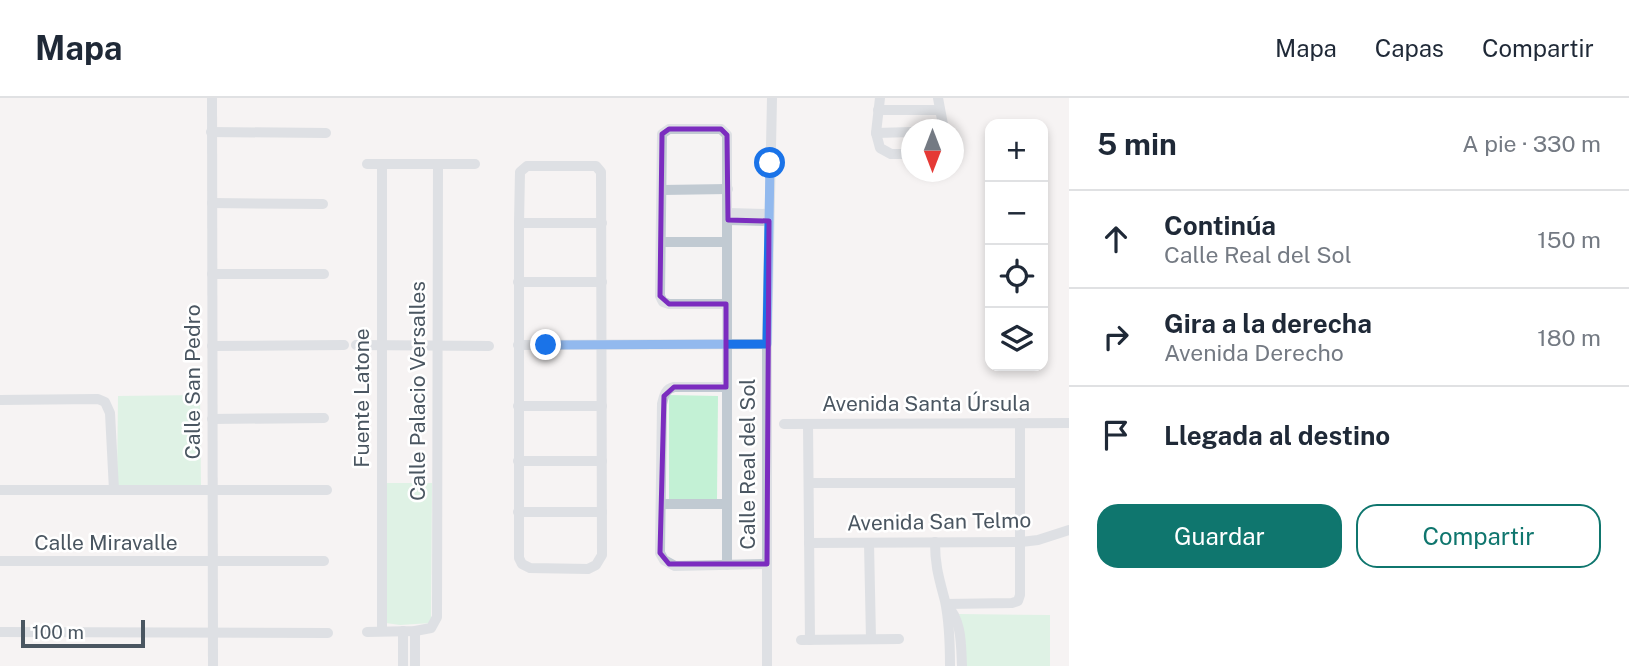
<!DOCTYPE html>
<html lang="es">
<meta charset="utf-8">
<style>
:root{--surface:#fff;--page:#f6f6f7;--text:#1f2937;--muted:#747a83;--line:#e0e1e3;--accent:#0f766e}
body{margin:0;font-family:"Public Sans",sans-serif;background:var(--page);color:var(--text)}
.controls{position:absolute;right:21px;top:21px;display:grid;overflow:hidden;border-radius:14px;box-shadow:0 4px 10px #0003}
.controls button{width:63px;height:63px;display:grid;place-items:center;padding:0;border:0;border-bottom:2px solid var(--line);background:var(--surface);color:var(--text);font:35px sans-serif}
.compass{position:absolute;left:901px;top:21px;width:63px;height:63px;border-radius:50%;background:var(--surface);box-shadow:0 4px 10px #0003;rotate:180deg}
.scale{position:absolute;left:21px;bottom:18px;width:124px;box-sizing:border-box;padding-left:7px;border:4px solid #4a5661;border-top:0;font-size:19px;line-height:24px;white-space:nowrap;color:#4a5661;-webkit-text-stroke:5px #fff;paint-order:stroke}
.stop{position:absolute;width:21px;height:21px;margin:-16px;border:5px solid #1a73e8;border-radius:50%;background:#fff}
.stop.end{background:#1a73e8;border-color:#fff;box-shadow:0 2px 7px #0008}
.list{margin:0;padding:0;list-style:none}
h2{display:flex;justify-content:space-between;align-items:center;height:91px;margin:0;padding:0 28px;font-size:30px}
h2 small{font-size:23px;font-weight:400;color:var(--muted)}
.list li{display:grid;grid-template-columns:46px 1fr auto;gap:21px;align-items:center;box-sizing:border-box;height:98px;padding:0 28px;border-top:2px solid var(--line)}
.list b{display:block;font-size:26px;white-space:nowrap}
.list p{margin:0;font-size:23px;white-space:nowrap;color:var(--muted)}
.list em{font-size:23px;font-style:normal;color:var(--muted)}
.actions{display:flex;gap:14px;padding:21px 28px}
.actions a{flex:1;padding:16px 0;border:2px solid var(--accent);border-radius:21px;text-align:center;font-size:24px;color:var(--accent)}
.actions .main{background:var(--accent);color:#fff}
.icon{flex:none;width:38px;height:38px;fill:none;stroke:currentColor;stroke-width:2;stroke-linecap:round;stroke-linejoin:round}
.map{position:relative;flex:none;width:1069px;height:568px;overflow:hidden}
header{display:flex;align-items:center;gap:42px;box-sizing:border-box;height:98px;padding:0 35px;background:var(--surface);border-bottom:2px solid var(--line)}
header strong{font-size:33px}
nav{display:flex;gap:38px;margin-inline-start:auto;font-size:24px}
main{display:flex}
aside{flex:1;background:var(--surface)}
.map>svg:first-child{display:block}
.green{fill:#c3f1d5}
.lines{fill:none;stroke-linecap:round;stroke-linejoin:round}
.minor{stroke:#c1cad2;stroke-width:10}
.route{stroke:#1a73e8;stroke-width:9}
.marked{fill:none;stroke:#7b2cbf;stroke-width:5;stroke-linejoin:round}
.labels{text-anchor:middle;stroke-width:5;stroke-linejoin:round;paint-order:stroke}
.street-label{font-size:21px;fill:#4a5661;stroke:#fff}
</style>
<header>
<strong>Mapa</strong>
<nav><a>Mapa</a><a>Capas</a><a>Compartir</a></nav>
</header>
<main>
<div class="map">
<svg width="1069" height="568" viewBox="0 0 1069 568">
<rect width="100%" height="100%" fill="#f5f3f3"/>
<g class="green">
<path d="M200 297 201 388H117L118 298Z"/>
<path d="M669 297 718 298 717 401 669 402Z"/>
<path d="M386 385H432L431 525 400 527 386 525Z"/>
<path d="M959 516 1050 517V568H966V549Z"/>
</g>
<g class="lines">
<g class="minor">
<path d="M212 0 213 568"/>
<path d="M880 0 876 35 880 50 891 56H912"/>
<path d="M938 0 944 32"/>
<path d="M878 12H940"/>
<path d="M211 34 326 35"/>
<path d="M876 35 912 34"/>
<path d="M367 66H475"/>
<path d="M527 68H596L601 74 602 457 596 467 588 471 530 470 522 466 519 460V125L520 74Z"/>
<path d="M662 92 728 91"/>
<path d="M212 105 323 106"/>
<path d="M728 115 769 116"/>
<path d="M728 122 769 123"/>
<path d="M519 125H602"/>
<path d="M661 144H727"/>
<path d="M212 176H324"/>
<path d="M518 184H602"/>
<path d="M726 206H669L663 204 660 198 662 36 669 31H721L727 37V467"/>
<path d="M356 247 489 248"/>
<path d="M518 247 767 246"/>
<path d="M212 248 344 247"/>
<path d="M726 289H674C665 291 664 298 662 306L660 455 664 462 675 468 767 466"/>
<path d="M0 302 98 301 105 304 110 315 114 392"/>
<path d="M518 308H602"/>
<path d="M212 321 324 320"/>
<path d="M784 326 1069 325"/>
<path d="M808 326 810 542"/>
<path d="M518 363H602"/>
<path d="M809 385H1020"/>
<path d="M0 392H327"/>
<path d="M662 406H726"/>
<path d="M518 414H602"/>
<path d="M935 444C935 468 939 480 945 503 949 522 950 548 950 568"/>
<path d="M809 445 1021 444 1038 442 1069 432"/>
<path d="M869 445 871 541"/>
<path d="M0 463H324"/>
<path d="M946 506 1012 505 1018 503 1020 497V325"/>
<path d="M946 506C962 522 961 546 962 568"/>
<path d="M382 533V66"/>
<path d="M403 533V568"/>
<path d="M415 533V568"/>
<path d="M0 534 328 535"/>
<path d="M367 534 415 533 431 530 437 519 438 66"/>
<path d="M801 542 899 541"/>
<path d="M767 568V246L772 0"/>
</g>
</g>
<g class="lines">
<path class="route" d="M546 247 767 246 770 65"/>
</g>
<path d="M0 0H1069V568H0ZM669 31H721L727 37 728 122 769 123 767 466H669L660 455 664 298 674 289H726V206H669L660 198 662 36Z" fill="#f5f3f3" fill-opacity=".55" fill-rule="evenodd"/>
<path class="marked" d="M669 31H721L727 37 728 122 769 123 767 466H669L660 455 664 298 674 289H726V206H669L660 198 662 36Z"/>
<g class="labels">
<g class="street-label">
<text transform="translate(193 284) rotate(-90)" y="7">Calle San Pedro</text>
<text transform="translate(418 293) rotate(-90)" y="7">Calle Palacio Versalles</text>
<text transform="translate(362 300) rotate(-90)" y="7">Fuente Latone</text>
<text x="926" y="313">Avenida Santa Úrsula</text>
<text transform="translate(748 366) rotate(-90)" y="7">Calle Real del Sol</text>
<text transform="translate(939 424) rotate(-1)" y="7">Avenida San Telmo</text>
<text x="106" y="452">Calle Miravalle</text>
</g>
</g>
</svg>
<div class="controls">
<button>+</button>
<button>−</button>
<button><svg class="icon" aria-label="locate" viewBox="0 0 24 24"><circle cx="12" cy="12" r="6"/><path d="M12 2v4M12 18v4M2 12h4M18 12h4"/></svg></button>
<button><svg class="icon" aria-label="layers" viewBox="0 0 24 24"><path d="M12 4l9 5-9 5-9-5zM3 14l9 5 9-5"/></svg></button>
</div>
<svg class="compass" viewBox="-18 -18 36 36"><path d="M0-13l5 13h-10z" fill="#e53935"/><path d="M0 13l5-13h-10z" fill="#747a83"/></svg>
<div class="scale">100 m</div>
<div class="stop" style="left:770px;top:65px"></div>
<div class="stop end" style="left:546px;top:247px"></div>
</div>
<aside>
<h2>5 min<small>A pie · 330 m</small></h2>
<ul class="list">
<li><svg class="icon" aria-label="ahead" viewBox="0 0 24 24"><path d="M12 20V5M6 11l6-6 6 6"/></svg><div><b>Continúa</b><p>Calle Real del Sol</p></div><em>150 m</em></li>
<li><svg class="icon" aria-label="right" viewBox="0 0 24 24"><path d="M7 20v-9h11M14 6l5 5-5 5"/></svg><div><b>Gira a la derecha</b><p>Avenida Derecho</p></div><em>180 m</em></li>
<li><svg class="icon" aria-label="arrive" viewBox="0 0 24 24"><path d="M6 21V4h12l-3 4 3 4H6"/></svg><div><b>Llegada al destino</b></div></li>
</ul>
<div class="actions"><a class="main">Guardar</a><a>Compartir</a></div>
</aside>
</main>
